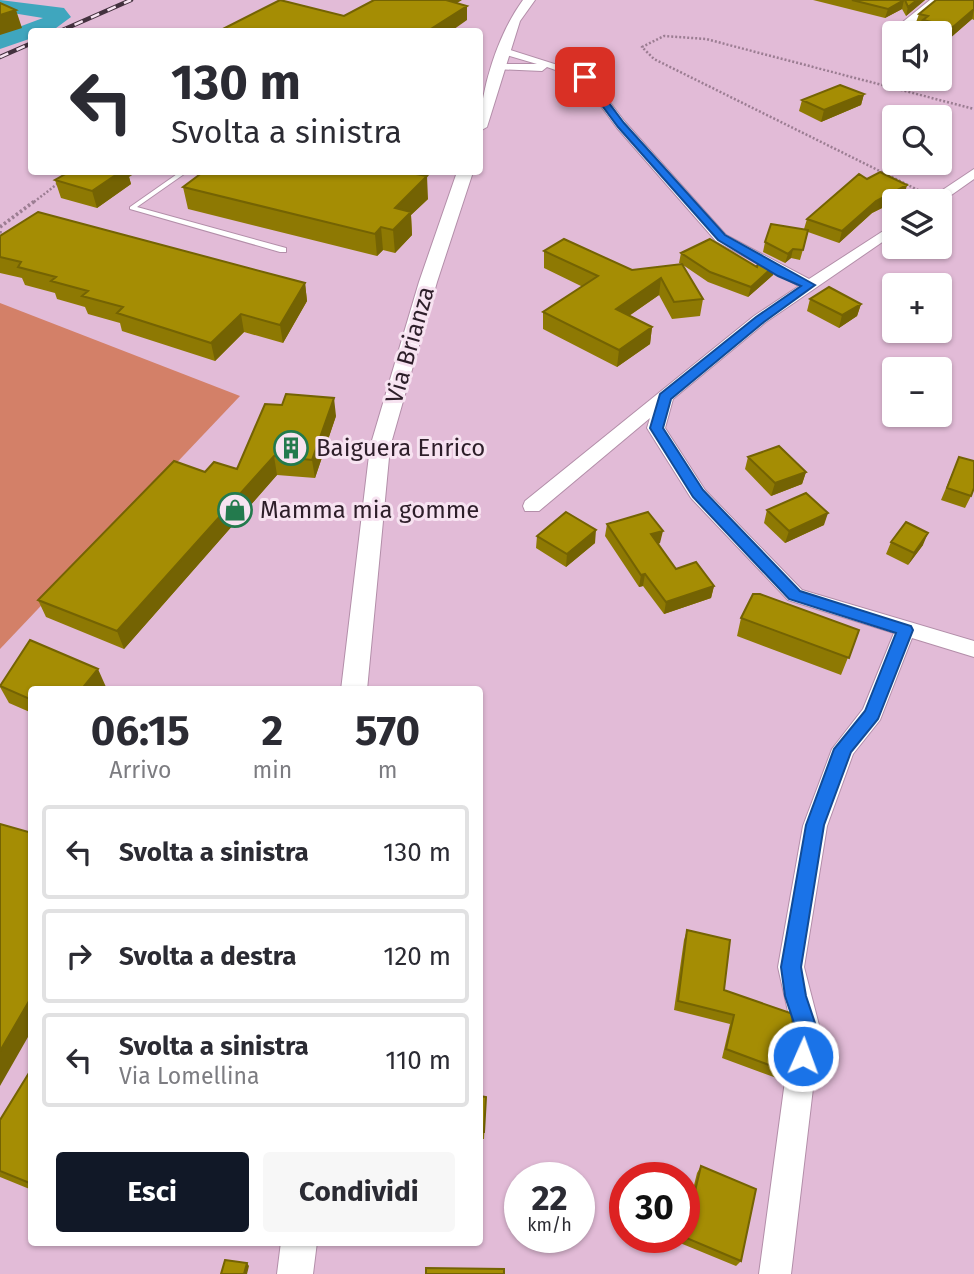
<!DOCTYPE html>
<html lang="it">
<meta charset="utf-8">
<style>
:root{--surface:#fff;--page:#f7f7f7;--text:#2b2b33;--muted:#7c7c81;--line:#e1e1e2;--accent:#111827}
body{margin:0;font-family:"Fira Sans",sans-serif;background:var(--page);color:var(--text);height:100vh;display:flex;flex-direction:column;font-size:26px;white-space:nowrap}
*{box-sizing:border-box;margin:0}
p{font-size:23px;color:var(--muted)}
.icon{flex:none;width:38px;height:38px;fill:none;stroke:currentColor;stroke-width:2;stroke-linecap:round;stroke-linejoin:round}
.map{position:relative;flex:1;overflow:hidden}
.side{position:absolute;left:28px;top:686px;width:455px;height:560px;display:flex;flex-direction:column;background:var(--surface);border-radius:7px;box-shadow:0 2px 5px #0004}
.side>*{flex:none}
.guide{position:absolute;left:28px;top:28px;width:455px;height:147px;border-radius:7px;box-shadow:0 2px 5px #0004;background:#fff;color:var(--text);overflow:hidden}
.tools{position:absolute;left:882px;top:21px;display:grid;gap:14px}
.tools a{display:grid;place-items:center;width:70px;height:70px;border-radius:7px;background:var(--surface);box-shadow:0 2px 5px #0004;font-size:35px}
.speed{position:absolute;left:504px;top:1162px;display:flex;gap:14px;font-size:35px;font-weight:700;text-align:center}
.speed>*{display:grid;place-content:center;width:91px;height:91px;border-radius:50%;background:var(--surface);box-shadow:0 2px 5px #0004;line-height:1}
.speed small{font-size:18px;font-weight:400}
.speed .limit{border:10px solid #d22;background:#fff;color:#111}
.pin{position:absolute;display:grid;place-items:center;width:60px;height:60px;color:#fff;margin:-30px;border-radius:14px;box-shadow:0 4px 10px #0006}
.me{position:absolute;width:77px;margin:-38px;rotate:2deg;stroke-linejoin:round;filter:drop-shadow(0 0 5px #0008)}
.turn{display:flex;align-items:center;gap:24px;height:147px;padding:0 28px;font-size:32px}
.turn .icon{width:91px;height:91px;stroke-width:2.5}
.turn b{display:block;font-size:49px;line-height:60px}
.eta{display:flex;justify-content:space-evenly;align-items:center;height:119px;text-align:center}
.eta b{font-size:42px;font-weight:700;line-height:49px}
.action{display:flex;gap:14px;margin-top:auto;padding:14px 28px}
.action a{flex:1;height:80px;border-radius:7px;background:var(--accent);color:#fff;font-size:28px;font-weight:700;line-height:80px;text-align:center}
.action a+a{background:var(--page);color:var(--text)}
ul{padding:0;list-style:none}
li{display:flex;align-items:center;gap:21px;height:94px;margin:0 14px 10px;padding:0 14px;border:4px solid var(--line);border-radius:7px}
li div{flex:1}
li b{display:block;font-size:26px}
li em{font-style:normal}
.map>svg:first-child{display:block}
</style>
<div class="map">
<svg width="974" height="1274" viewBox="0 0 974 1274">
<rect width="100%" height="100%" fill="#e2bbd7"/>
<path fill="#d38068" d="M 0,303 L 240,396 L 0,649 Z"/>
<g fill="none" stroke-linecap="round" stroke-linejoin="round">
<path fill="#3fa6be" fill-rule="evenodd" d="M 0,0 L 64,8 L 71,17 L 52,31 L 32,32 L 32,38 L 0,49 L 0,34 L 43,18 L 0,11 Z"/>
<g stroke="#b38ea9" stroke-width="2">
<path id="service" d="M 180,172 L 187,172 L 137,207 L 286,248 L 286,252 L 280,252 L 130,209 L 130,207 Z"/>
</g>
<g stroke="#b38ea9" stroke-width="2">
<path id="minor" d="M 930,0 L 942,0 L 907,29 L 899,29 L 899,25 Z
M 504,48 L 589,75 L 625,122 L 726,235 L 809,279 L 894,224 L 894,234 L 766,322 L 673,399 L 665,428 L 705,490 L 802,590 L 974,641 L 974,657 L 912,638 L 880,720 L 853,754 L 827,826 L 804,967 L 820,1029 L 791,1274 L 759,1274 L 792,1029 L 778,967 L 803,826 L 832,749 L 863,709 L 894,633 L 788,600 L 691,498 L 647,428 L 650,418 L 539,511 L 525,511 L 523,506 L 525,501 L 754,316 L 799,286 L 716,241 L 617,128 L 581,79 L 547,67 L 542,71 L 494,69 L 492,67 L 498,64 L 537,64 L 500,53 L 500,49 Z
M 974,169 L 974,179 L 940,203 L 926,201 Z"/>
</g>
<g stroke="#b38ea9" stroke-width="2">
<path id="tertiary" d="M 523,0 L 535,0 L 520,21 L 487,127 L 480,131 C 480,90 498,34 523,0 Z
M 457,172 L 473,172 L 437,282 L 390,447 L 367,690 L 341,690 L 370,447 L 419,282 Z
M 281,1242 L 317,1242 L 313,1274 L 277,1274 Z"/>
</g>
<path stroke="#9b7d92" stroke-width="2.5" stroke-dasharray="2 2" stroke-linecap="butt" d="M 922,192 L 654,59 L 642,47 L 664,36 L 706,39 L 974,109
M 34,202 L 61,181"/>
<path stroke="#9b7d92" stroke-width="3.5" stroke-dasharray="2.5 2.5" stroke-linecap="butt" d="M 0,227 L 36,200
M 0,231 L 0,238"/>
<use href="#service" fill="#fff" fill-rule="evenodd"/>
<use href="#minor" fill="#fff" fill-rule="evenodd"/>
<use href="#tertiary" fill="#fff" fill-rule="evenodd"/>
<g stroke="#43313e" stroke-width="4.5">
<path id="rail" d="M 58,32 L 131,0
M 0,57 L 32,43"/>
</g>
<use href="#rail" stroke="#f7e3f1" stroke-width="2.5" stroke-dasharray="9" stroke-linecap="butt"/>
</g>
<path fill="#8e7903" d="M 813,0 L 925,0 L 906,16 L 902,9 L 885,18 Z
M 974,0 L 974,20 L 972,19 L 949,39 L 940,36 L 940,33 L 928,33 L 920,31 L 921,27 L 915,25 L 919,14 Z
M 864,94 L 861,105 L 821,122 L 799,111 L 802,100 Z
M 129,177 L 131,184 L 97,208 L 61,198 L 55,180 Z
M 867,179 L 904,197 L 872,213 L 839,243 L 808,232 L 800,260 L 791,258 L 785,263 L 763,252 L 765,242 L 804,229 L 807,219 Z
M 183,187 L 428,199 L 411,215 L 412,235 L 395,253 L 383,250 L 377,256 L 188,209 Z
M 0,236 L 305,283 L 307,301 L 283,343 L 244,332 L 215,361 L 122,331 L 120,323 L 88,314 L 85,307 L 57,299 L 55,293 L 25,285 L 22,278 L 0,273 Z
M 544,251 L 632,270 L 682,264 L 679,263 L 681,253 L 757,267 L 775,265 L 773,275 L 748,297 L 708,282 L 683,265 L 703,299 L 700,316 L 672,319 L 659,295 L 629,316 L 652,327 L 650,344 L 617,367 L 543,329 L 543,312 L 583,287 L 544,268 Z
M 810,299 L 861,304 L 857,316 L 839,328 L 807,311 Z
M 336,416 L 315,478 L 277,475 L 124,649 L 46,617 L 38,600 L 205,472 L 237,469 Z
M 748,457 L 806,472 L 802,484 L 771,496 L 745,469 Z
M 954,469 L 971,496 L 965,508 L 941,500 Z
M 767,510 L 824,525 L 785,543 L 764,523 Z
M 607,524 L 660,543 L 658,544 L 676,569 L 714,586 L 711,598 L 664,614 L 643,586 L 639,587 L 605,536 Z
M 537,536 L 595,543 L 566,567 L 536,548 Z
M 891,542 L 923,545 L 908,565 L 886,554 Z
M 741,618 L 859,630 L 841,675 L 737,636 Z
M 0,684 L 106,687 L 103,690 L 32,690 L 32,713 L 9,703 L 0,687 Z
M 687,930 L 724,990 L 788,1072 L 782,1080 L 722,1058 L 730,1024 L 674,1010 L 684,940 Z
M 32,1068 L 32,1190 L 0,1177 L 0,1120 Z
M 480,1096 L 486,1097 L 484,1139 L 480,1139 Z
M 701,1166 L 741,1261 L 736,1266 L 680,1243 L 682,1237 L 684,1237 L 684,1226 L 697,1173 Z"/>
<path fill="#746303" d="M 441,0 L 462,0 L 441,13 Z
M 904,0 L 902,9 L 885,18 L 888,9 Z
M 917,0 L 925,0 L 906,16 L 908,7 Z
M 467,6 L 467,20 L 450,32 L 426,32 Z
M 974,9 L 972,19 L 949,39 L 953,27 Z
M 16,10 L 22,28 L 0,35 L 0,15 Z
M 864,94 L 861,105 L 821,122 L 824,110 Z
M 120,172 L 137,172 L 129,177 L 131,184 L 97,208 L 92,191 Z
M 427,176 L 428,199 L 411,215 L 412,235 L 395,253 L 393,230 L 395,208 Z
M 907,185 L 904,197 L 872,213 L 839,243 L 842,231 L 876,201 Z
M 381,227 L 383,250 L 377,256 L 375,234 Z
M 793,249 L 791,258 L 785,263 L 788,254 Z
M 775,265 L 773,275 L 748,297 L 751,287 Z
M 661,278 L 659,295 L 614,326 L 616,309 Z
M 305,283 L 307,301 L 283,343 L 280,325 Z
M 861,304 L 857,316 L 839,328 L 842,315 Z
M 241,314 L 244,332 L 215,361 L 211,343 Z
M 652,327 L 650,344 L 617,367 L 619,350 Z
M 334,398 L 336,416 L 315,478 L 312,460 Z
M 274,456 L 277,475 L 124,649 L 117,631 Z
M 806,472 L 802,484 L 771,496 L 775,483 Z
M 828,513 L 824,525 L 785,543 L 789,531 Z
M 596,530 L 595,543 L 566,567 L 567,554 Z
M 663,531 L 660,543 L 649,547 L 651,534 Z
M 928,533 L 923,545 L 908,565 L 914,553 Z
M 645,574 L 643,586 L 639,587 L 641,575 Z
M 714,586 L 711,598 L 664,614 L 666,602 Z
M 98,669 L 106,687 L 103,690 L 81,690 Z
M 32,996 L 32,1030 L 0,1086 L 0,1051 Z
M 247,1263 L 249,1266 L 247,1274 L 244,1274 Z"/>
<path fill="#a58d04" stroke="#746303" stroke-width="2" d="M 280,0 L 344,16 L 374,0 L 446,0 L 467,6 L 426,32 L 217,32 Z
M 852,0 L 904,0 L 888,9 Z
M 905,0 L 917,0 L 908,7 Z
M 936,0 L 974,0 L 974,9 L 953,27 L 923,20 L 928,16 L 919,14 Z
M 0,3 L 16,10 L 0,15 Z
M 840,85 L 864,94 L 824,110 L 802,100 Z
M 69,172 L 120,172 L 92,191 L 55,180 Z
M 203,172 L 405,172 L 427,176 L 395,208 L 411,212 L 393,230 L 381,227 L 375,234 L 183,187 Z
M 880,172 L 907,185 L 876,201 L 842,231 L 807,219 L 859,174 L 867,179 Z
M 38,212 L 305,283 L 280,325 L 241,314 L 211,343 L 117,313 L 123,307 L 82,296 L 88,291 L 51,281 L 56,277 L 18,267 L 21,262 L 0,257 L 0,236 Z
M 771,224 L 808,230 L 803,250 L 793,249 L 788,254 L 765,242 Z
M 564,239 L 632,270 L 682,264 L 703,299 L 674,302 L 661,278 L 616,309 L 652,327 L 619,350 L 543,312 L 598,276 L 544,251 Z
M 710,239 L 757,267 L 760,257 L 775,265 L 751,287 L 710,272 L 681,253 Z
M 829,287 L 861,304 L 842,315 L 810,299 Z
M 286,394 L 334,398 L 312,460 L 274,456 L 117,631 L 38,600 L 174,461 L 205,472 L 214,462 L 237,469 L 265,404 L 282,405 Z
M 779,446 L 806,472 L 775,483 L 748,457 Z
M 959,457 L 974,461 L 974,488 L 971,496 L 947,488 Z
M 806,493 L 828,513 L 789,531 L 767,510 Z
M 566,512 L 596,530 L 567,554 L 537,536 Z
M 648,512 L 663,531 L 651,534 L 676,569 L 696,562 L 714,586 L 666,602 L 645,574 L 641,575 L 607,524 Z
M 906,522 L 928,533 L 914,553 L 891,542 Z
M 753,594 L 760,594 L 859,630 L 849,658 L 741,618 Z
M 30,640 L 98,669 L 81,690 L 32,690 L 32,700 L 0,686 Z
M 0,824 L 32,833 L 32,996 L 0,1051 Z
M 687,930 L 730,940 L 724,990 L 793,1014 L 788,1072 L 726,1049 L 734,1015 L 678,1001 Z
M 32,1068 L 32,1184 L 0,1171 L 0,1120 Z
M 480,1096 L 486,1097 L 484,1132 L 480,1132 Z
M 701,1166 L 756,1189 L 741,1261 L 684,1237 Z
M 225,1260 L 247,1263 L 244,1274 L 221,1274 Z
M 426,1268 L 504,1269 L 504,1274 L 426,1274 Z"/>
<path fill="#1a73e8" stroke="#114b97" stroke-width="2" d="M 582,75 L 588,75 L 624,123 L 725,235 L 815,285 L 764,322 L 671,399 L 663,428 L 703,490 L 800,591 L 911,626 L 913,630 L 878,719 L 851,752 L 824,825 L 801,967 L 806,996 L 817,1029 L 810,1063 L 803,1066 L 795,1063 L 792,1056 L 796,1029 L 785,996 L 781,967 L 806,825 L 834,749 L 865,711 L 896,633 L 789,599 L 693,497 L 650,428 L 660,394 L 756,317 L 801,286 L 778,276 L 718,240 L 618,127 L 581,77 Z"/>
<defs>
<g id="building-ring" transform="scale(1.75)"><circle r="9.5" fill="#f7e3f1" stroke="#237a4d" stroke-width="1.5"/><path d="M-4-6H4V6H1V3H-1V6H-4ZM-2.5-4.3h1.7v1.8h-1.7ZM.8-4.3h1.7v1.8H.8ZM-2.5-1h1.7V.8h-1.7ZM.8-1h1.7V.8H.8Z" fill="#237a4d"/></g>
<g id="shop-ring" transform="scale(1.75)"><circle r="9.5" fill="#f7e3f1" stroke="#237a4d" stroke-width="1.5"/><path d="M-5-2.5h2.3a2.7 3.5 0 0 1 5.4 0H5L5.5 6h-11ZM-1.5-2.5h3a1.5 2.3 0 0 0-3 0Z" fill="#237a4d"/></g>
</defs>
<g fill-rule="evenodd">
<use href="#building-ring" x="291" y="448"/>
<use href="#shop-ring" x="235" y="510"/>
</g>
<g text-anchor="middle" stroke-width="6" stroke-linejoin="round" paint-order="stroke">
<g font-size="24" fill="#2d1e29" stroke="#f7e3f1">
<text transform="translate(410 345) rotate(-74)" y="8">Via Brianza</text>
</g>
<g font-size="24" fill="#2d1e29" stroke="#f7e3f1" text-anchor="start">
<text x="316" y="456">Baiguera Enrico</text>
<text x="260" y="518">Mamma mia gomme</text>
</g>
</g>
</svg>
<div class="tools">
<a><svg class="icon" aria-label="sound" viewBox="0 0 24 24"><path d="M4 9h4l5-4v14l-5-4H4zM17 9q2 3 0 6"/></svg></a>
<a><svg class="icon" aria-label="search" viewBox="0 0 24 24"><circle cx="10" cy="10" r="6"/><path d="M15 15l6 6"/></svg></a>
<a><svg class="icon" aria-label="layers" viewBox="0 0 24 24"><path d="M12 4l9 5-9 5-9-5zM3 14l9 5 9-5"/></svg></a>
<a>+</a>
<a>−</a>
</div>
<div class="speed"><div>22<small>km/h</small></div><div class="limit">30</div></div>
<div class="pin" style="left:585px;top:77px;background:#d93025"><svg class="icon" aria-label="arrive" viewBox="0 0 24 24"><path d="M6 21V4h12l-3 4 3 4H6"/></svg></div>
<svg class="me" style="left:803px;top:1056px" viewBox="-20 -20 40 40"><circle r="17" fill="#1a73e8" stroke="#fff" stroke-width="3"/><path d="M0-11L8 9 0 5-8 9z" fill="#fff"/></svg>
<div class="guide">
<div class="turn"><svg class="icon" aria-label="left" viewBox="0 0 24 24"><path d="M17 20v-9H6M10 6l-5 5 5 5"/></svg><div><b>130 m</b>Svolta a sinistra</div></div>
</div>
<section class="side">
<div class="eta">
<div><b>06:15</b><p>Arrivo</p></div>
<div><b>2</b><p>min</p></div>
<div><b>570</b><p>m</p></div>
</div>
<ul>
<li><svg class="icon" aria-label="left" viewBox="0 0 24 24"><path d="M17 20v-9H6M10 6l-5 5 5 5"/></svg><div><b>Svolta a sinistra</b></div><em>130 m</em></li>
<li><svg class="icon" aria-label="right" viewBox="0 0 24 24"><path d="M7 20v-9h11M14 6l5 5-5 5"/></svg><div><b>Svolta a destra</b></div><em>120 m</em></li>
<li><svg class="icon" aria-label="left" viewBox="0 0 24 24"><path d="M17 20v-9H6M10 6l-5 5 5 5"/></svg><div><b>Svolta a sinistra</b><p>Via Lomellina</p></div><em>110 m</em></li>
</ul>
<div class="action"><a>Esci</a><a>Condividi</a></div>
</section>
</div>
